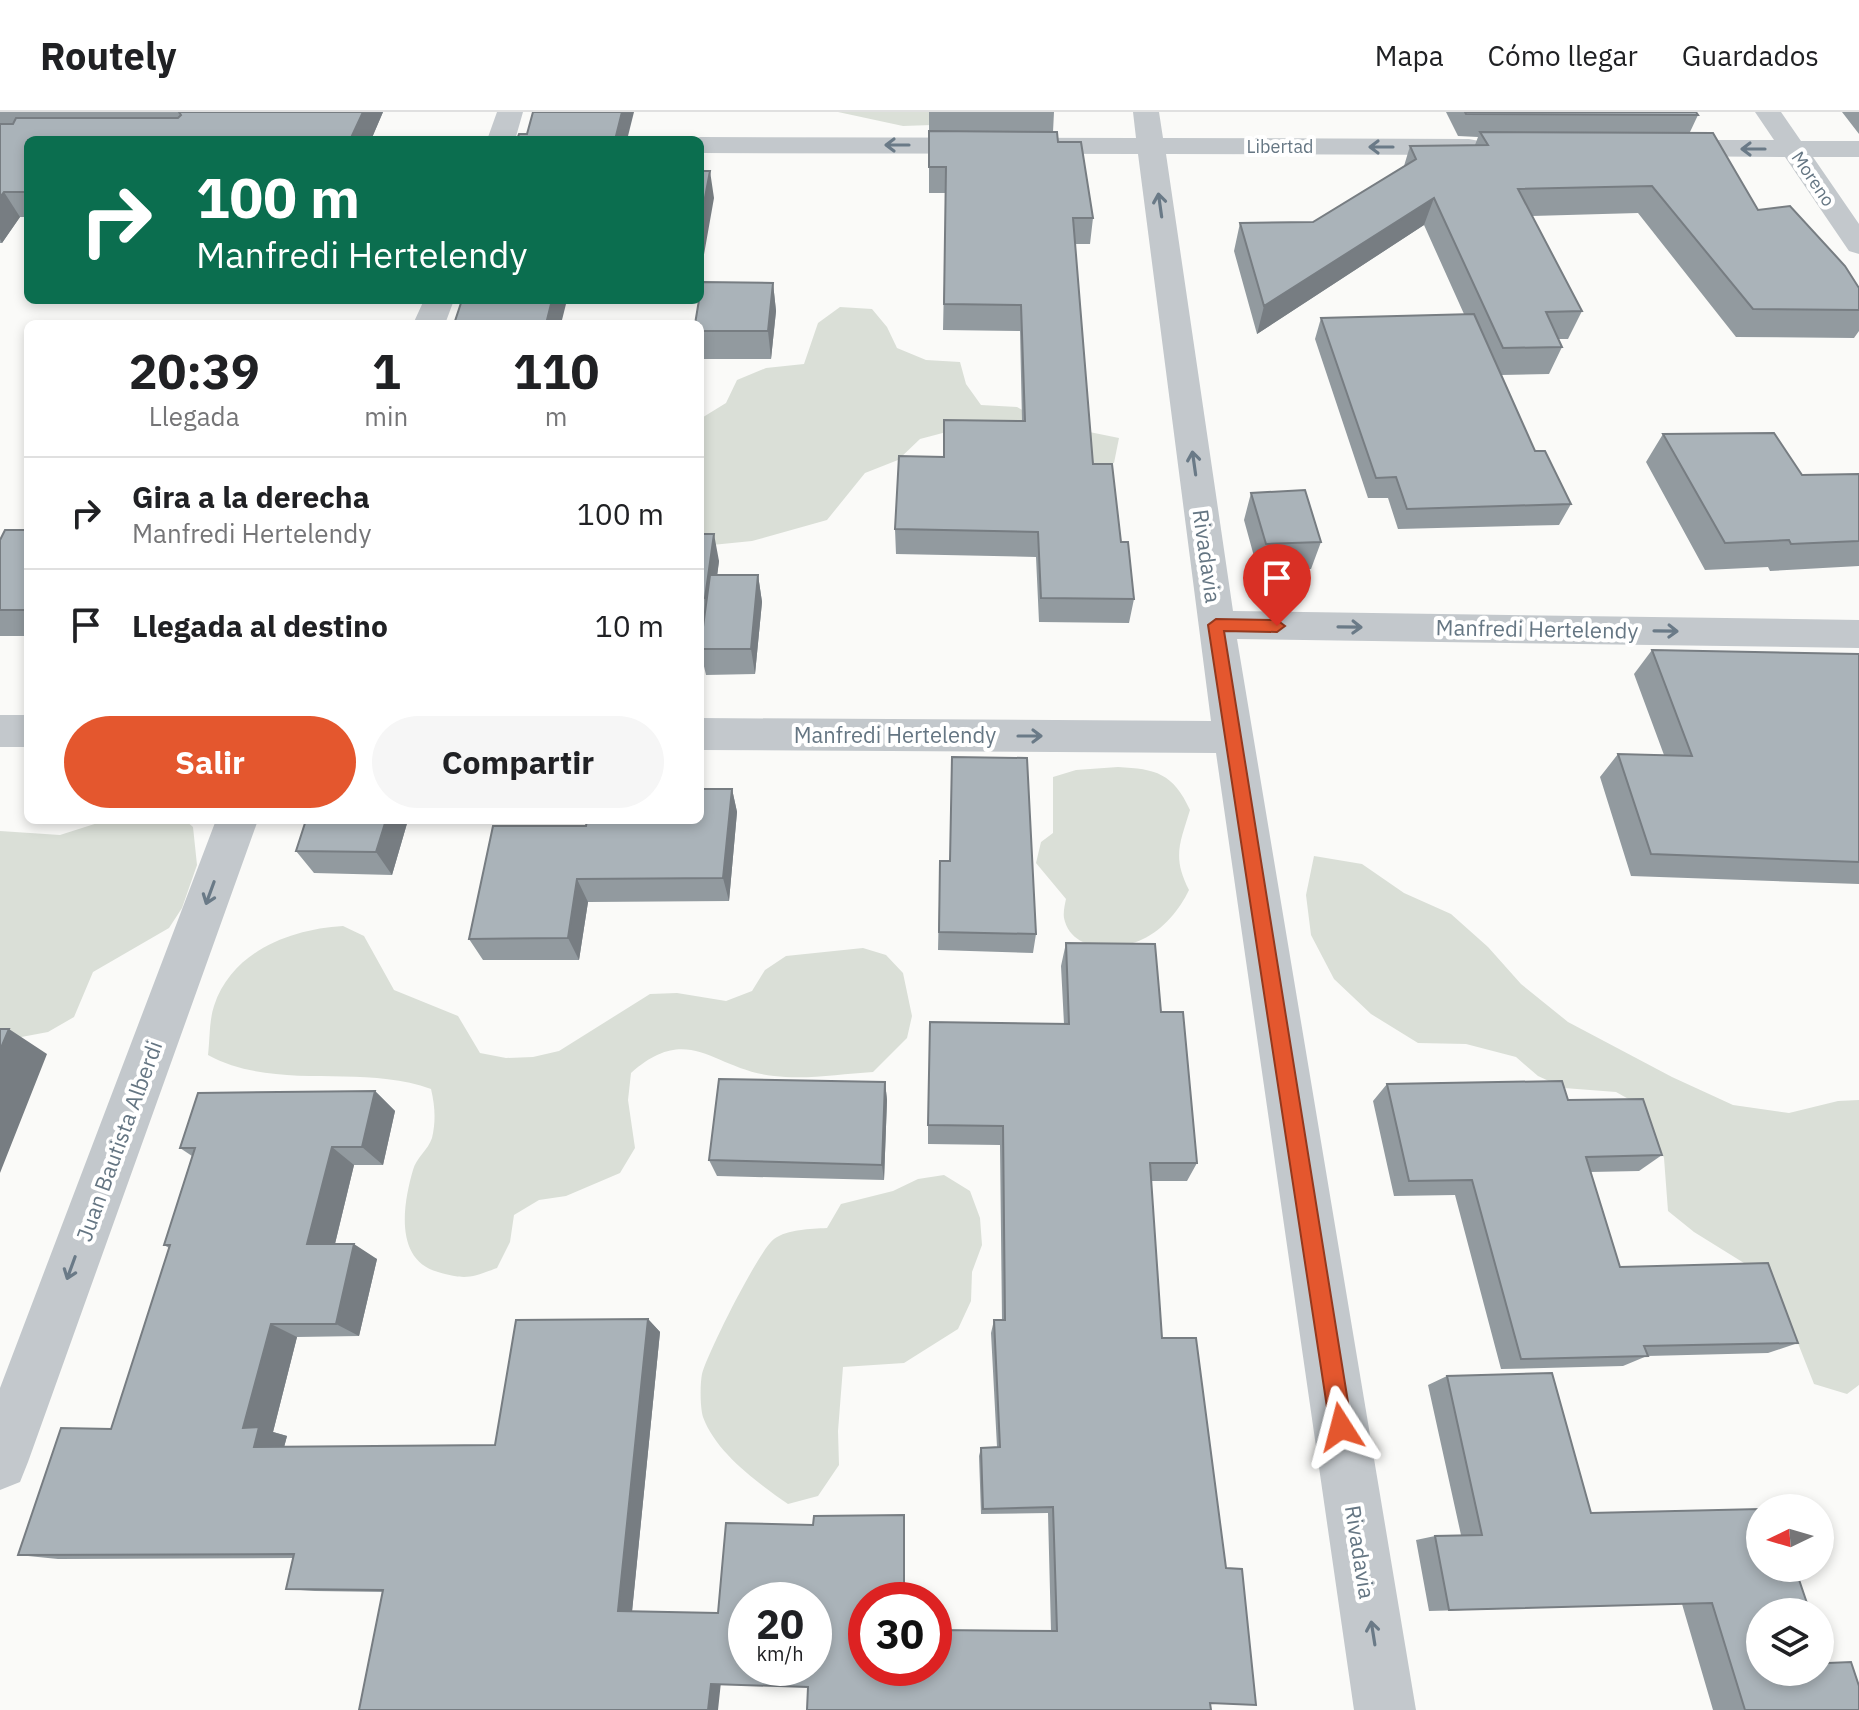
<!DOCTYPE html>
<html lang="es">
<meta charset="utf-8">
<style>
:root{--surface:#fff;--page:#f6f6f6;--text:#202124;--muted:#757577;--line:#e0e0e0;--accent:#e4572e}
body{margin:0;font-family:"IBM Plex Sans",sans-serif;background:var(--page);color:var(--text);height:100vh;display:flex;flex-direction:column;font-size:30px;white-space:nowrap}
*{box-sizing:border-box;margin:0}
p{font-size:26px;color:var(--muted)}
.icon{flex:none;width:44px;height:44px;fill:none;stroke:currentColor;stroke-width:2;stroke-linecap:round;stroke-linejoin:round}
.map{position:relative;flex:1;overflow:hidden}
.side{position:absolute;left:24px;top:208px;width:680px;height:504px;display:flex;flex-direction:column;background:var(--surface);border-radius:12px;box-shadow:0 4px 12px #0003}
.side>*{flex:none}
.top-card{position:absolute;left:24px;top:24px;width:680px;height:168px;border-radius:12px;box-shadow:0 4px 12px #0003;background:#0b6e4f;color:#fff;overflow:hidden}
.needle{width:52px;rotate:265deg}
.tools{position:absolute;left:1746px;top:1382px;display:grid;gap:16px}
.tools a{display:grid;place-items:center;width:88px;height:88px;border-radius:50%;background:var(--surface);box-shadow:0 4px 12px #0003;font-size:40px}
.speed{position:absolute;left:728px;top:1470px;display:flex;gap:16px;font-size:40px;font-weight:700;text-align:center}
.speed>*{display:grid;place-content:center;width:104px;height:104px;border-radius:50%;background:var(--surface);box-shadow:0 4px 12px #0003;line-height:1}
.speed small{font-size:20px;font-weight:400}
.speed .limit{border:12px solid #d22;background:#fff;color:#111}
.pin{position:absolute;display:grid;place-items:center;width:68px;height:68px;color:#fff;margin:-82px -34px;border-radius:50% 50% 50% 0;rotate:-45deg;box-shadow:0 0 8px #0007}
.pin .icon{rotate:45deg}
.me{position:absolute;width:88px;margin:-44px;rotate:351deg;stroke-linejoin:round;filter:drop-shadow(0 0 6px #0008)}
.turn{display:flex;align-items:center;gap:28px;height:168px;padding:0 40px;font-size:36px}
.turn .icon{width:104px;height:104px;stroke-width:2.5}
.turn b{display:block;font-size:56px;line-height:68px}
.eta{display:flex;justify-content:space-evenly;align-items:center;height:136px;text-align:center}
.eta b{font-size:48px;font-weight:700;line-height:56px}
.primary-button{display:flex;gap:16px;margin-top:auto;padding:16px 40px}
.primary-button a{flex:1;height:92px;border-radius:48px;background:var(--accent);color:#fff;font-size:32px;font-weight:700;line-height:92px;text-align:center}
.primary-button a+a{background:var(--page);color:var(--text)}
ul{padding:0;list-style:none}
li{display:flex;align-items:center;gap:24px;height:112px;padding:0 40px;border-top:2px solid var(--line)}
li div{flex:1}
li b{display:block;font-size:30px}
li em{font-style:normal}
header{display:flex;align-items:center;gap:48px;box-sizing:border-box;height:112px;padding:0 40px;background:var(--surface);border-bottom:2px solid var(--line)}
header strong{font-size:38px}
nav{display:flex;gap:44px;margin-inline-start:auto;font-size:28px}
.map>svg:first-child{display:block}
</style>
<header>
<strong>Routely</strong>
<nav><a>Mapa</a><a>Cómo llegar</a><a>Guardados</a></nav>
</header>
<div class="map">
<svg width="1859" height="1598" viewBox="0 0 1859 1598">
<rect width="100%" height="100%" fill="#fafaf8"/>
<path fill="#dadfd7" d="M 838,0 L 933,0 L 932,13 L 903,14 Z
M 840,195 L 872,197 L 887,215 L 897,236 L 926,248 L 960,250 L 966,272 L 981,293 L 1017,295 L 1045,311 L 1119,326 L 1114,351 L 1077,357 L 954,318 L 920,327 L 898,348 L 865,361 L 827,408 L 752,429 L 712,433 L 700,428 L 700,307 L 726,291 L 737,268 L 766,256 L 804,252 L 818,211 Z
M 1118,655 C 1156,657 1173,661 1190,698 C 1180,731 1172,745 1189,778 C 1180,797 1163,818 1143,827 C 1119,839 1071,841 1064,806 C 1063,800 1065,792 1066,787 L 1036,751 L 1041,730 L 1053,721 L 1053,665 L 1076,658 Z
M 107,708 L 185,708 L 193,715 L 197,753 L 182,796 L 169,816 L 93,860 L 74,905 L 48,920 L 0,929 L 0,719 L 60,723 Z
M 1314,744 L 1362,752 L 1404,781 L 1451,802 L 1488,835 L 1521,872 L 1568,910 L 1672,965 L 1733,993 L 1789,1001 L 1838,989 L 1859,988 L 1859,1273 L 1847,1282 L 1814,1272 L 1777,1178 L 1752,1156 L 1694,1120 L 1668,1099 L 1664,1046 L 1643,995 L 1616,980 L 1564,976 L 1538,964 L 1516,945 L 1466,932 L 1418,931 L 1371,902 L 1334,867 L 1311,823 L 1306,783 Z
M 343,814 L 364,824 L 394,878 L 458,904 L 480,941 L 506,946 L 533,945 L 559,939 L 650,882 L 677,881 L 726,889 L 752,879 L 765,858 L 786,844 L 863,836 L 886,843 L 903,861 L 912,904 L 907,926 L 873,960 C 840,962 806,968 774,964 C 713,958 690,909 631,961 L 628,988 L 635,1036 L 620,1061 L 566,1084 L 539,1088 L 514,1103 L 510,1130 L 497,1156 C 470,1166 466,1168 438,1160 C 394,1148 403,1092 413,1058 C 416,1046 428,1038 432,1026 C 436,1009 435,994 431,977 C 360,951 276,980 208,943 C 210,928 209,909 214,894 C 232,839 291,817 343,814 Z
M 944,1063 L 970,1079 L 980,1106 L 982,1133 L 972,1160 L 971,1189 L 958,1217 L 904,1251 L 843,1255 L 838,1319 L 839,1353 L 818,1384 L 788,1392 C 758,1371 716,1341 703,1305 C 700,1295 700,1272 702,1262 C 707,1242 759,1138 774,1127 C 788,1117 810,1117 827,1116 L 841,1092 L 893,1079 L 918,1067 Z"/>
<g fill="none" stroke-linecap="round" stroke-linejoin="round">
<path fill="#c3c8cc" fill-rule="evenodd" d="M 497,0 L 523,0 L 515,28 L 487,28 Z
M 1133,0 L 1159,0 L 1163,26 L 1469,27 L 1479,29 L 1483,35 L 1479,41 L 1469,43 L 1166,42 L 1233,499 L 1859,508 L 1859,536 L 1237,527 L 1416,1598 L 1354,1598 L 1216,641 L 700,638 L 700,606 L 1211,609 L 1138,42 L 700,41 L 700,28 L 690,28 L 700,25 L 1136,26 Z
M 1755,0 L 1781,0 L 1801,29 L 1859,29 L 1859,45 L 1813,45 L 1859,112 L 1859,142 L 1849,139 L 1785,45 L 1661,44 L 1651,42 L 1647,36 L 1651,30 L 1661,28 L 1774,28 Z
M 424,188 L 454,188 L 445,212 L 413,212 Z
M 0,603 L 28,603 L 28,635 L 0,635 Z
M 216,708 L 258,708 L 28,1350 L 20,1370 L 0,1378 L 0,1276 Z"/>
</g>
<path fill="#929a9f" d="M 0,0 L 383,0 L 371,28 L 28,28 L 28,105 L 20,105 L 2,131 L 0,131 Z
M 929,0 L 1054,0 L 1053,20 L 1093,106 L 1090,132 L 1075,132 L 1093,352 L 1121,430 L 1134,487 L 1129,511 L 1039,510 L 1036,445 L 896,442 L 895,417 L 944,345 L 1022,309 L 1020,219 L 943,218 L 946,81 L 929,81 Z
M 1446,0 L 1696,0 L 1698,3 L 1690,20 L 1758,98 L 1859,176 L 1859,219 L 1854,226 L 1736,225 L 1638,101 L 1532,104 L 1582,199 L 1568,227 L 1558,227 L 1562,235 L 1549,262 L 1501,263 L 1535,339 L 1571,392 L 1559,413 L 1398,417 L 1388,386 L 1368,386 L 1315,227 L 1321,206 L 1464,202 L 1424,113 L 1257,222 L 1234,139 L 1240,111 L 1313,110 L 1404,54 L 1410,34 L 1475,33 L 1478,25 L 1458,24 Z
M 1842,0 L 1859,0 L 1859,22 Z
M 773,171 L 776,199 L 771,247 L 700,247 L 700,212 Z
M 1663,322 L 1802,363 L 1859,362 L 1859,454 L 1770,459 L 1768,455 L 1705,458 L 1646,350 Z
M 1251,381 L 1321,430 L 1311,457 L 1258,459 L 1244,408 Z
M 28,418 L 28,524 L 0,524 L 0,428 Z
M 700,422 L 719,449 L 717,463 L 758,463 L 762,490 L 755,562 L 706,563 L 700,537 L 704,513 L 700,513 Z
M 1652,538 L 1859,750 L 1859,772 L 1631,764 L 1600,665 L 1618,642 L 1664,643 L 1634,562 Z
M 732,677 L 737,700 L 729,789 L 588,790 L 579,848 L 483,848 L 469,827 L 586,714 Z
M 408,708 L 392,763 L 314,761 L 296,739 Z
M 940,749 L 1036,822 L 1033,841 L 938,838 Z
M 1066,831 L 1161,900 L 1197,1051 L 1187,1069 L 1151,1069 L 1162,1226 L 1226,1456 L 1256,1593 L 808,1575 L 383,1480 L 315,1479 L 286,1477 L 294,1446 L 58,1447 L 18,1443 L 111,1317 L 169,1136 L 164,1133 L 192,1044 L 180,1036 L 375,979 L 395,999 L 383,1053 L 354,1053 L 335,1132 L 377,1147 L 359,1224 L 297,1225 L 273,1320 L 287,1324 L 284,1335 L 495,1333 L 648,1207 L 660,1220 L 632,1499 L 718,1501 L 813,1413 L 904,1403 L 905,1409 L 905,1488 L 866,1488 L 866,1556 L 1051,1519 L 1048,1401 L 981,1402 L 979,1344 L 981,1336 L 997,1335 L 991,1221 L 994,1208 L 1002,1208 L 1000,1033 L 928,1032 L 928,1013 L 1064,912 L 1061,854 Z
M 885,970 L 887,988 L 884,1068 L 717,1064 L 709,1048 Z
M 1387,972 L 1568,988 L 1662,1043 L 1639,1059 L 1590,1060 L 1620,1155 L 1798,1231 L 1768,1241 L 1647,1244 L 1623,1254 L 1501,1257 L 1455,1083 L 1394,1084 L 1373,989 Z
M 1447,1264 L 1591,1401 L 1827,1550 L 1851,1550 L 1859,1598 L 1713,1598 L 1682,1492 L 1429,1499 L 1416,1428 L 1435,1424 L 1461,1423 L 1428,1273 Z"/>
<path fill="#777d82" d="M 363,0 L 383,0 L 371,28 L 350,28 Z
M 622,0 L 634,0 L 627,28 L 615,28 Z
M 710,59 L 714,86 L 700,165 L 700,112 Z
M 4,80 L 20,105 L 2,131 L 0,127 L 0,85 Z
M 1434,86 L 1424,113 L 1257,222 L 1264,194 Z
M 773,171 L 776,199 L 771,247 L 768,219 Z
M 552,188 L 567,188 L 561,212 L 546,212 Z
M 714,422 L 719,449 L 711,513 L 705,486 Z
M 758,463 L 762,490 L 755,562 L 751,537 Z
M 732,677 L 737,700 L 729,789 L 723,766 Z
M 386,708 L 408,708 L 392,763 L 376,740 Z
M 577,767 L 588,790 L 579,848 L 568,826 Z
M 9,917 L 47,942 L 0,1061 L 0,938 Z
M 885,970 L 887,988 L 884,1068 L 882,1053 Z
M 375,979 L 395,999 L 383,1053 L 362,1035 Z
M 332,1035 L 354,1053 L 331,1148 L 307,1132 Z
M 354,1132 L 377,1147 L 359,1224 L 336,1212 Z
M 648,1207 L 660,1220 L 632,1500 L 618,1499 Z
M 271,1212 L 297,1225 L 273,1320 L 287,1324 L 282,1343 L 254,1335 L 243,1316 Z
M 904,1403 L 905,1409 L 905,1488 L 904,1488 Z
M 721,1570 L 718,1598 L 708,1598 L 711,1572 Z"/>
<path fill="#aab3b9" stroke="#777d82" stroke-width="2" fill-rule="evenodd" d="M 179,0 L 363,0 L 350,28 L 28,28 L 28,80 L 4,80 L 0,85 L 0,12 L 13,12 L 16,6 L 178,6 L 181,3 Z
M 533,0 L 622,0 L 615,28 L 517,28 L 519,22 L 527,22 Z
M 1465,0 L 1696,0 L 1698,3 L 1466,2 Z
M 929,19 L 1057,20 L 1058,30 L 1081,30 L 1093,106 L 1073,106 L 1093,352 L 1112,352 L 1121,430 L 1128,430 L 1134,487 L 1041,486 L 1038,420 L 895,417 L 899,344 L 944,345 L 944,308 L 1025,309 L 1021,193 L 944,192 L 946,55 L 929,55 Z
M 1480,20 L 1713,21 L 1758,98 L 1790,94 L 1845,154 L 1859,176 L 1859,198 L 1753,197 L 1652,74 L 1518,77 L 1582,199 L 1546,200 L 1562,235 L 1503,236 L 1434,86 L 1264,194 L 1240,111 L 1313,110 L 1416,47 L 1410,34 L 1488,33 Z
M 700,59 L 710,59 L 700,112 Z
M 702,170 L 773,171 L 768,219 L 700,219 L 700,212 L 695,212 Z
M 462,188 L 552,188 L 546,212 L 454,212 Z
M 1474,202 L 1535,339 L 1545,339 L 1571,392 L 1407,397 L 1396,365 L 1376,366 L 1321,206 Z
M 1774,321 L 1802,363 L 1859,362 L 1859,429 L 1791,432 L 1789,428 L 1725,431 L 1663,322 Z
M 1305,378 L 1321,430 L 1266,432 L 1251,381 Z
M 5,418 L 28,418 L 28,498 L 0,498 L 0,428 Z
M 700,422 L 714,422 L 705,486 L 700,486 Z
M 710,463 L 758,463 L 751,537 L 700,537 Z
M 1652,538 L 1859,542 L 1859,750 L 1651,742 L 1618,642 L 1692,644 Z
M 952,645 L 1027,646 L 1036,822 L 939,820 L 940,749 L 950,749 Z
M 700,677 L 732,677 L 723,766 L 577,767 L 568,826 L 469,827 L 493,714 L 586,714 L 587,708 L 700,708 Z
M 306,708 L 386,708 L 376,740 L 296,739 Z
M 1066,831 L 1155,832 L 1161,900 L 1183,900 L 1197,1051 L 1150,1051 L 1162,1226 L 1196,1226 L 1226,1456 L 1242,1457 L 1256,1593 L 1210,1591 L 1211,1598 L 807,1598 L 808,1575 L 711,1572 L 708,1598 L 359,1598 L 383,1478 L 286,1477 L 294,1442 L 18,1443 L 61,1316 L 111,1317 L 170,1133 L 164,1133 L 195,1036 L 180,1036 L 198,981 L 375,979 L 362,1035 L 332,1035 L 307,1132 L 354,1132 L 336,1212 L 271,1212 L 243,1316 L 259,1315 L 254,1335 L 495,1333 L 516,1208 L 648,1207 L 618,1499 L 718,1501 L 726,1411 L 813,1413 L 814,1404 L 904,1403 L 904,1488 L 866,1488 L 866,1556 L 934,1556 L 934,1518 L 1057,1519 L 1053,1395 L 983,1397 L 981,1336 L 1000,1335 L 994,1208 L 1005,1208 L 1003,1014 L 928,1013 L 930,910 L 1069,912 ZM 746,1488 L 814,1488 L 814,1556 L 746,1556 Z
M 0,917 L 9,917 L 0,938 Z
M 719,967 L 885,970 L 882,1053 L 709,1048 Z
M 1562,969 L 1568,988 L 1643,987 L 1662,1043 L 1586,1045 L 1620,1155 L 1768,1151 L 1798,1231 L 1644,1234 L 1648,1244 L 1521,1247 L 1472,1068 L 1409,1069 L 1387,972 Z
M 1552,1261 L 1591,1401 L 1760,1397 L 1760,1456 L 1795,1456 L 1810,1500 L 1760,1500 L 1760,1560 L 1820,1560 L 1820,1528 L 1828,1551 L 1851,1550 L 1859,1574 L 1859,1598 L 1745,1598 L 1712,1491 L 1449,1498 L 1435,1424 L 1482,1423 L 1447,1264 Z"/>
<defs><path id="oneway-shaft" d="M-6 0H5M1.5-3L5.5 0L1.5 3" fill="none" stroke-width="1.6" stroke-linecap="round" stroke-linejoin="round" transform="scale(2)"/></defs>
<g stroke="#6a7a87">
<use href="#oneway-shaft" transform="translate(897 33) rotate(-180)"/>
<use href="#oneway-shaft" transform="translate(1381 35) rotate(-180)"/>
<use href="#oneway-shaft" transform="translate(1753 37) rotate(-180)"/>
<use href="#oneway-shaft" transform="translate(1160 93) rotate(-98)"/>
<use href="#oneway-shaft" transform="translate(1194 351) rotate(-98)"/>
<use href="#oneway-shaft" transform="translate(1350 515) rotate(1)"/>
<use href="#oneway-shaft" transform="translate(1666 519) rotate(1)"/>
<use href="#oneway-shaft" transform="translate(1030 624)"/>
<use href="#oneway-shaft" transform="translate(210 781) rotate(110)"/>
<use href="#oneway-shaft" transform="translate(71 1156) rotate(110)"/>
<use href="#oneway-shaft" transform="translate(1373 1521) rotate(-99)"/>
</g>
<path fill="#e4572e" stroke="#94391e" stroke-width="2" d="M 1216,507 L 1277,508 L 1285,514 L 1277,520 L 1224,519 L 1352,1315 L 1349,1323 L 1341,1327 L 1333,1323 L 1330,1315 L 1208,513 Z"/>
<g text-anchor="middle" stroke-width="8" stroke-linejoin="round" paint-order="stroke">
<g font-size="18" fill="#657683" stroke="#fff">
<text x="1280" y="41">Libertad</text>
<text transform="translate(1813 67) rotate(56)" y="6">Moreno</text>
</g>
<g font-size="22" fill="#657683" stroke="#fff">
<text transform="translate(1207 444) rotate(82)" y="8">Rivadavia</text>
<text transform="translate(1537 517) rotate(1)" y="8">Manfredi Hertelendy</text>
<text x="895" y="631">Manfredi Hertelendy</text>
<text transform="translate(119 1029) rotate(-70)" y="8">Juan Bautista Alberdi</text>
<text transform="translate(1360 1440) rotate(81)" y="8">Rivadavia</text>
</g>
</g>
</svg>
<div class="tools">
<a><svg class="needle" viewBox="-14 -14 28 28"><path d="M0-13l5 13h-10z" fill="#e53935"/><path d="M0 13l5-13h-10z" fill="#757577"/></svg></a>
<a><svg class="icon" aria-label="layers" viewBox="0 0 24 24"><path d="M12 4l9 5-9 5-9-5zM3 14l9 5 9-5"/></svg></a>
</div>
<div class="speed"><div>20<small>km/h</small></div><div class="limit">30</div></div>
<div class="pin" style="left:1277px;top:514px;background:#d93025"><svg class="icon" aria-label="arrive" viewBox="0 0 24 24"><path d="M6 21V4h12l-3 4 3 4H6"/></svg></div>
<svg class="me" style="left:1341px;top:1315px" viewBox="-20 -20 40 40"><path d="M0-17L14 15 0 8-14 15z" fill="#e4572e" stroke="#fff" stroke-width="4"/></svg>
<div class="top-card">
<div class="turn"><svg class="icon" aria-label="right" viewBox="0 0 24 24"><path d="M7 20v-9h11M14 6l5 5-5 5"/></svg><div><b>100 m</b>Manfredi Hertelendy</div></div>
</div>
<section class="side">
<div class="eta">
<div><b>20:39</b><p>Llegada</p></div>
<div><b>1</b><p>min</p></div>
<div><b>110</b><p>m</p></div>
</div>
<ul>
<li><svg class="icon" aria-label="right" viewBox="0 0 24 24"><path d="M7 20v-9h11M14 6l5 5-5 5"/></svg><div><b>Gira a la derecha</b><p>Manfredi Hertelendy</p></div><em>100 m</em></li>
<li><svg class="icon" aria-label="arrive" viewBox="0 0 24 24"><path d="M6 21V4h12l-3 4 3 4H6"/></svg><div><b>Llegada al destino</b></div><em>10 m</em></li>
</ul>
<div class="primary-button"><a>Salir</a><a>Compartir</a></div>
</section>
</div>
